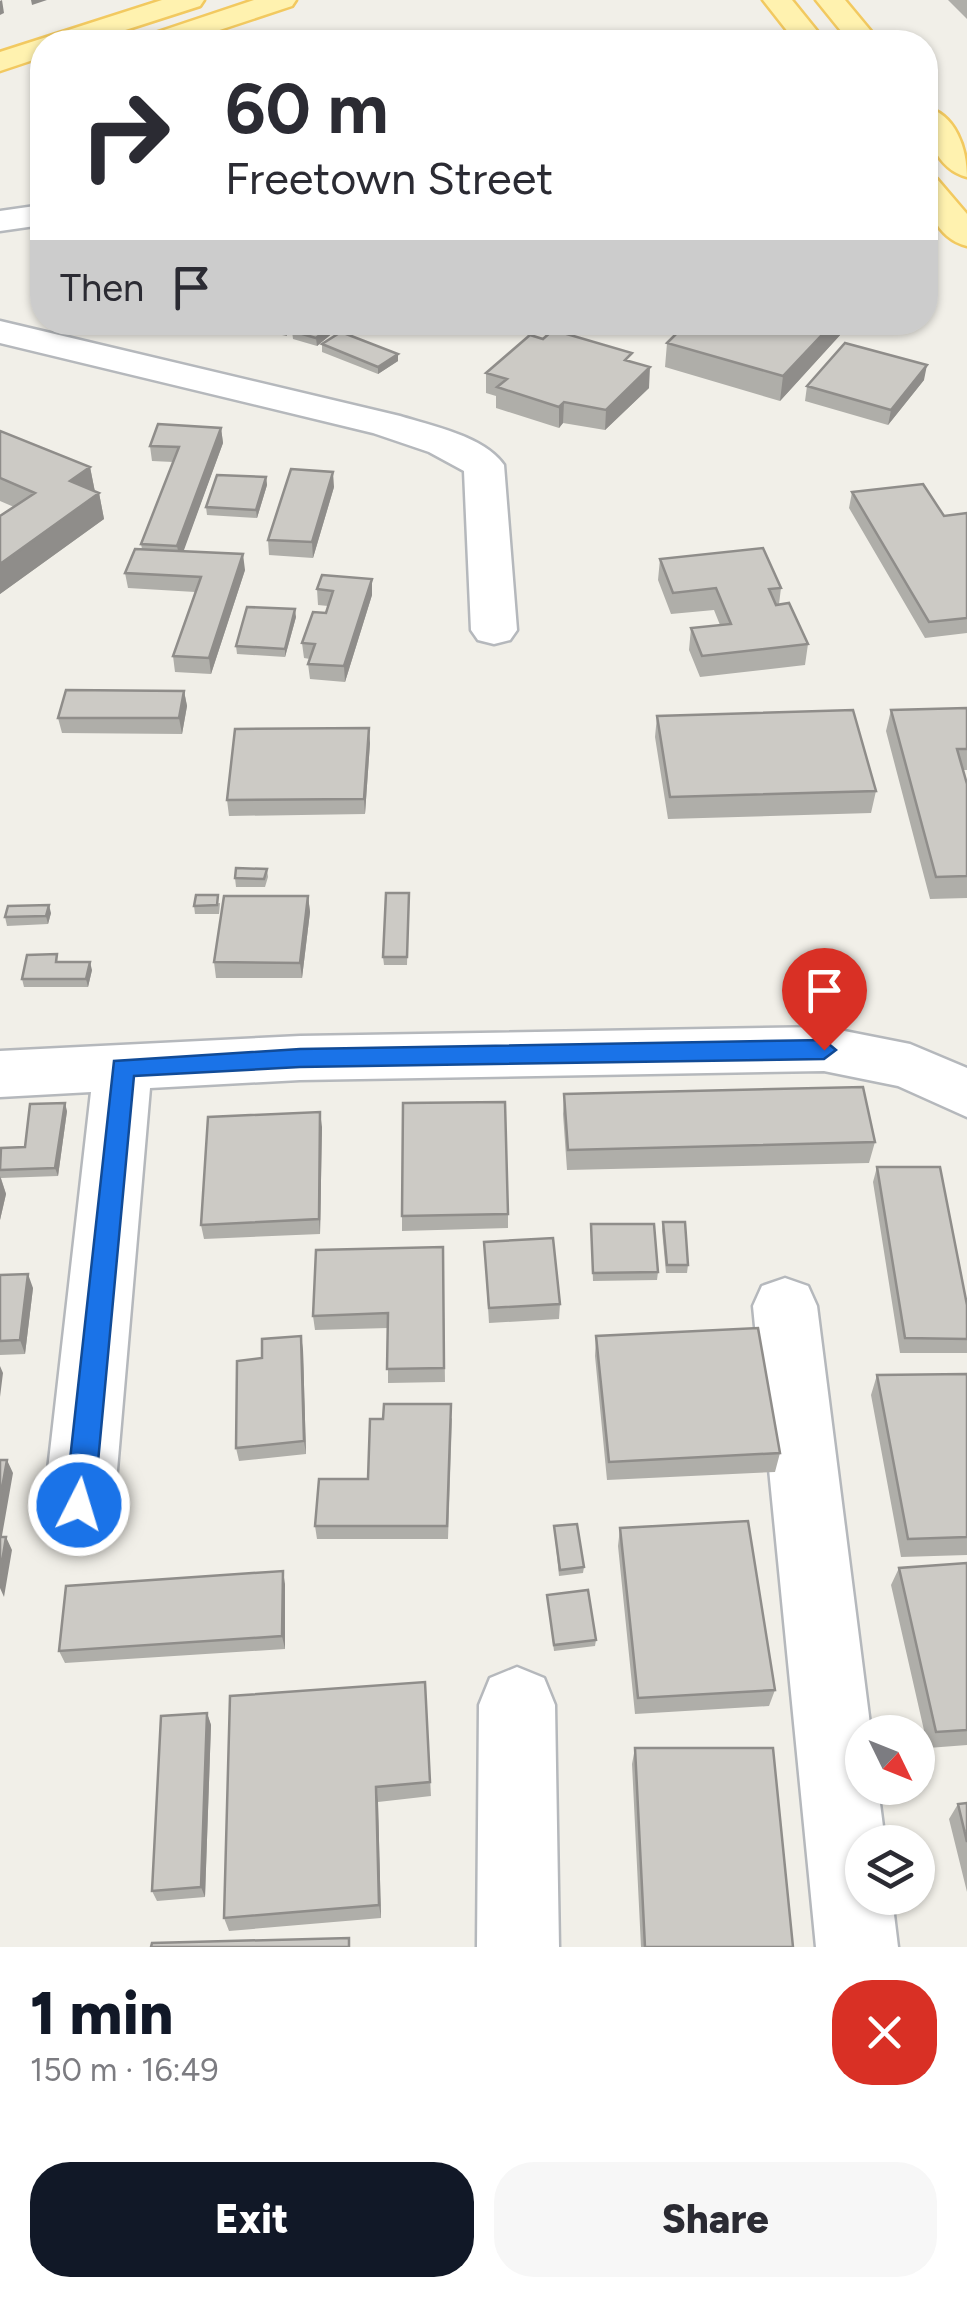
<!DOCTYPE html>
<meta charset="utf-8">
<style>
:root{--surface:#fff;--page:#f7f7f7;--text:#2b2b33;--muted:#7c7c81;--accent:#111827}
body{margin:0;font-family:Figtree,sans-serif;background:var(--page);color:var(--text);height:100vh;display:flex;flex-direction:column;font-size:38px;white-space:nowrap}
*{box-sizing:border-box;margin:0}
p{font-size:32px;color:var(--muted)}
.icon{flex:none;width:55px;height:55px;fill:none;stroke:currentColor;stroke-width:2;stroke-linecap:round;stroke-linejoin:round}
.map{position:relative;height:1947px;overflow:hidden}
.sheet{display:flex;flex-direction:column;background:var(--surface);flex:1}
.sheet>*{flex:none}
.guide{position:absolute;left:30px;top:30px;width:908px;height:305px;border-radius:40px;box-shadow:0 2px 8px #0004;background:#fff;color:var(--text);overflow:hidden}
.needle{width:65px;rotate:133deg}
.buttons{position:absolute;left:845px;top:1715px;display:grid;gap:20px}
.buttons a{display:grid;place-items:center;width:90px;height:90px;border-radius:50%;background:var(--surface);box-shadow:0 2px 8px #0004;font-size:50px}
.pin{position:absolute;display:grid;place-items:center;width:85px;height:85px;color:#fff;margin:-102px -42px;border-radius:50% 50% 50% 0;rotate:-45deg;box-shadow:0 0 10px #0007}
.pin .icon{rotate:45deg}
.me{position:absolute;width:110px;margin:-55px;rotate:5deg;stroke-linejoin:round;filter:drop-shadow(0 0 8px #0008)}
.turn{display:flex;align-items:center;gap:35px;height:210px;padding:0 30px;font-size:45px}
.turn .icon{width:130px;height:130px;stroke-width:2.5}
.turn b{display:block;font-size:70px;line-height:85px}
.then{display:flex;align-items:center;height:95px;padding:0 30px;background:#0003;gap:20px;font-size:38px}
.round{display:grid;place-items:center;flex:none;width:105px;height:105px;border-radius:40px;background:var(--page)}
.overview{display:flex;align-items:center;justify-content:space-between;height:170px;padding:0 30px}
h1{font-size:60px;font-weight:800;line-height:75px;color:var(--accent)}
.cta{display:flex;gap:20px;margin-top:auto;padding:20px 30px}
.cta a{flex:1;height:115px;border-radius:40px;background:var(--accent);color:#fff;font-size:40px;font-weight:800;line-height:115px;text-align:center}
.cta a+a{background:var(--page);color:var(--text)}
.map>svg:first-child{display:block}
</style>
<div class="map">
<svg width="967" height="1947" viewBox="0 0 967 1947">
<rect width="100%" height="100%" fill="#f1efe8"/>
<g fill="none" stroke-linecap="round" stroke-linejoin="round">
<g stroke="#b5b8bc" stroke-width="5">
<path id="minor" d="M 42,205 L 42,225 L 0,231 L 0,211 Z
M 0,321 L 400,416 C 432,426 484,436 504,465 L 517,630 L 510,640 L 494,644 L 478,640 L 471,630 L 464,471 L 429,452 L 373,433 L 0,343 Z
M 824,1027 L 910,1044 L 967,1068 L 967,1117 L 898,1086 L 824,1071 L 300,1080 L 150,1088 L 114,1505 L 104,1528 L 79,1538 L 54,1528 L 44,1505 L 91,1092 L 0,1097 L 0,1051 L 300,1036 Z
M 785,1278 L 808,1286 L 817,1306 L 871,1732 L 862,1732 L 862,1788 L 878,1788 L 885,1842 L 862,1842 L 862,1898 L 892,1898 L 898,1947 L 816,1947 L 753,1306 L 762,1286 Z
M 517,1667 L 544,1678 L 555,1705 L 559,1947 L 477,1947 L 479,1705 L 490,1678 Z"/>
</g>
<g stroke="#f2c960" stroke-width="5">
<path id="major" d="M 162,0 L 204,0 L 200,6 L 88,42 L 42,42 L 42,57 L 0,71 L 0,52 Z
M 254,0 L 296,0 L 292,6 L 183,42 L 141,42 L 146,36 Z
M 763,0 L 792,0 L 826,42 L 796,42 Z
M 816,0 L 845,0 L 880,42 L 850,42 Z
M 925,107 C 956,114 967,149 967,177 C 936,169 925,134 925,107 Z
M 925,176 L 937,179 L 967,214 L 967,246 C 935,238 925,205 925,176 Z"/>
</g>
<use href="#minor" fill="#fff" fill-rule="evenodd"/>
<use href="#major" fill="#fff2af" fill-rule="evenodd"/>
</g>
<path fill="#afaea9" d="M 948,0 L 967,0 L 967,19 Z
M 298,322 L 298,325 L 286,336 L 234,323 Z
M 346,322 L 317,346 L 293,339 L 292,331 Z
M 852,322 L 780,401 L 665,367 L 667,343 Z
M 322,344 L 398,361 L 378,374 L 322,352 Z
M 486,373 L 649,388 L 605,430 L 563,423 L 559,428 L 496,408 L 496,396 L 486,393 Z
M 924,380 L 888,425 L 805,401 L 807,386 Z
M 221,428 L 223,443 L 183,551 L 245,570 L 211,674 L 175,672 L 173,656 L 195,592 L 128,588 L 125,573 L 142,549 L 141,544 L 173,462 L 152,461 L 150,446 Z
M 0,431 L 90,467 L 95,492 L 99,493 L 104,519 L 0,594 L 0,516 L 14,507 L 0,501 Z
M 266,477 L 267,485 L 257,518 L 207,515 L 206,507 Z
M 334,487 L 313,558 L 269,555 L 268,540 Z
M 852,492 L 944,516 L 967,513 L 967,633 L 925,638 L 849,508 Z
M 660,559 L 781,588 L 779,604 L 808,644 L 805,665 L 700,677 L 689,650 L 691,628 L 720,625 L 714,610 L 671,614 L 658,580 Z
M 317,589 L 372,595 L 345,682 L 310,679 L 308,664 L 310,659 L 304,658 L 302,643 L 326,613 L 328,606 L 318,605 Z
M 296,617 L 285,657 L 237,654 L 236,646 Z
M 184,691 L 187,706 L 182,734 L 62,733 L 58,718 Z
M 967,708 L 967,770 L 963,770 L 967,784 L 967,898 L 930,899 L 886,731 L 891,710 Z
M 657,716 L 876,791 L 871,813 L 668,819 L 655,737 Z
M 370,743 L 365,814 L 229,816 L 227,800 Z
M 267,869 L 268,877 L 265,887 L 236,887 L 235,878 Z
M 308,896 L 310,912 L 302,978 L 216,978 L 214,962 Z
M 409,901 L 407,965 L 384,965 L 383,957 Z
M 220,903 L 219,914 L 195,914 L 194,906 Z
M 51,913 L 48,924 L 7,926 L 5,917 Z
M 92,970 L 88,987 L 24,987 L 22,979 Z
M 564,1094 L 875,1142 L 869,1163 L 567,1170 L 563,1114 Z
M 67,1111 L 58,1176 L 1,1178 L 6,1194 L 0,1220 L 0,1153 L 25,1147 Z
M 322,1127 L 320,1234 L 204,1239 L 201,1225 Z
M 877,1167 L 967,1305 L 967,1353 L 900,1353 L 873,1182 Z
M 508,1214 L 508,1228 L 402,1231 L 402,1216 Z
M 663,1222 L 688,1265 L 687,1273 L 666,1273 L 662,1230 Z
M 591,1224 L 658,1272 L 657,1280 L 593,1281 Z
M 484,1242 L 560,1304 L 559,1319 L 489,1323 Z
M 443,1247 L 445,1382 L 388,1383 L 388,1328 L 315,1330 L 313,1316 Z
M 0,1275 L 33,1288 L 25,1354 L 0,1355 Z
M 596,1336 L 780,1453 L 775,1472 L 607,1480 L 595,1356 Z
M 303,1350 L 306,1454 L 239,1461 L 236,1448 L 262,1358 Z
M 967,1374 L 967,1555 L 901,1557 L 871,1395 L 877,1375 Z
M 452,1418 L 448,1539 L 317,1539 L 315,1526 L 368,1479 Z
M 554,1526 L 584,1567 L 583,1573 L 559,1576 Z
M 620,1528 L 775,1690 L 769,1706 L 635,1714 L 618,1546 Z
M 967,1563 L 967,1745 L 928,1748 L 891,1585 L 899,1568 Z
M 285,1584 L 285,1649 L 65,1663 L 59,1651 Z
M 547,1595 L 596,1640 L 595,1646 L 554,1651 Z
M 425,1682 L 431,1796 L 378,1802 L 381,1918 L 229,1931 L 224,1918 Z
M 207,1713 L 211,1725 L 205,1897 L 157,1901 L 152,1891 Z
M 635,1748 L 793,1947 L 641,1947 L 632,1764 Z
M 967,1803 L 967,1892 L 949,1819 L 958,1804 Z"/>
<path fill="#8f8d8a" d="M 2,0 L 4,13 L 0,15 L 0,1 Z
M 31,0 L 47,0 L 32,5 Z
M 292,322 L 298,322 L 298,325 L 286,336 L 285,328 Z
M 336,322 L 346,322 L 317,346 L 316,338 Z
M 834,322 L 852,322 L 780,401 L 783,376 Z
M 398,354 L 398,361 L 378,374 L 378,367 Z
M 927,365 L 924,380 L 888,425 L 891,410 Z
M 650,367 L 649,388 L 605,430 L 606,410 Z
M 564,402 L 563,423 L 559,428 L 559,407 Z
M 221,428 L 223,443 L 180,561 L 177,546 Z
M 90,467 L 95,492 L 70,481 Z
M 333,472 L 334,487 L 313,558 L 312,542 Z
M 266,477 L 267,485 L 257,518 L 256,510 Z
M 99,493 L 104,519 L 0,594 L 0,564 Z
M 243,554 L 245,570 L 211,674 L 209,658 Z
M 372,579 L 372,595 L 345,682 L 344,666 Z
M 295,609 L 296,617 L 285,657 L 285,649 Z
M 184,691 L 187,706 L 182,734 L 179,718 Z
M 369,728 L 370,743 L 365,814 L 364,799 Z
M 308,896 L 310,912 L 302,978 L 300,963 Z
M 49,905 L 51,913 L 48,924 L 46,916 Z
M 90,962 L 92,970 L 88,987 L 86,979 Z
M 65,1103 L 67,1111 L 58,1176 L 55,1168 Z
M 320,1112 L 322,1127 L 320,1234 L 319,1219 Z
M 0,1176 L 6,1194 L 0,1220 Z
M 28,1274 L 33,1288 L 25,1354 L 20,1340 Z
M 301,1336 L 303,1350 L 306,1454 L 304,1441 Z
M 0,1366 L 3,1373 L 0,1397 Z
M 7,1460 L 13,1473 L 0,1547 L 0,1499 Z
M 6,1537 L 12,1550 L 4,1597 L 0,1588 L 0,1574 Z
M 283,1571 L 285,1584 L 285,1649 L 282,1636 Z
M 207,1713 L 211,1725 L 205,1897 L 201,1887 Z
M 376,1787 L 378,1802 L 381,1918 L 379,1905 Z"/>
<path fill="#cccac5" stroke="#8f8d8a" stroke-width="2.5" d="M 263,322 L 292,322 L 285,328 Z
M 303,322 L 336,322 L 316,338 L 292,331 Z
M 688,322 L 834,322 L 783,376 L 667,343 Z
M 553,330 L 632,353 L 625,360 L 650,367 L 606,410 L 564,402 L 559,407 L 497,387 L 507,379 L 486,373 L 530,335 L 543,339 Z
M 341,332 L 398,354 L 378,367 L 322,344 Z
M 845,343 L 927,365 L 891,410 L 807,386 Z
M 158,424 L 221,428 L 177,546 L 141,544 L 179,447 L 150,446 Z
M 0,431 L 90,467 L 70,481 L 99,493 L 0,564 L 0,516 L 35,493 L 0,478 Z
M 291,469 L 333,472 L 312,542 L 268,540 Z
M 217,475 L 266,477 L 256,510 L 206,507 Z
M 923,484 L 944,516 L 967,513 L 967,618 L 929,622 L 852,492 Z
M 763,548 L 781,588 L 769,589 L 776,605 L 789,603 L 808,644 L 702,656 L 691,628 L 731,624 L 716,588 L 673,593 L 660,559 Z
M 135,549 L 243,554 L 209,658 L 173,656 L 201,577 L 125,573 Z
M 322,575 L 372,579 L 344,666 L 308,664 L 315,644 L 302,643 L 313,612 L 326,613 L 333,591 L 317,589 Z
M 247,607 L 295,609 L 285,649 L 236,646 Z
M 66,690 L 184,691 L 179,718 L 58,718 Z
M 967,708 L 967,749 L 957,749 L 967,784 L 967,876 L 936,877 L 891,710 Z
M 853,710 L 876,791 L 670,797 L 657,716 Z
M 369,728 L 364,799 L 227,800 L 235,729 Z
M 236,868 L 267,869 L 264,879 L 235,878 Z
M 386,893 L 409,893 L 407,957 L 383,957 Z
M 196,895 L 218,895 L 217,905 L 194,906 Z
M 224,896 L 308,896 L 300,963 L 214,962 Z
M 49,905 L 46,916 L 5,917 L 8,906 Z
M 57,954 L 56,962 L 90,962 L 86,979 L 22,979 L 27,955 Z
M 863,1087 L 875,1142 L 568,1150 L 564,1094 Z
M 505,1102 L 508,1214 L 402,1216 L 403,1103 Z
M 65,1103 L 55,1168 L 0,1170 L 1,1148 L 25,1147 L 30,1104 Z
M 320,1112 L 319,1219 L 201,1225 L 208,1117 Z
M 877,1167 L 940,1167 L 967,1305 L 967,1339 L 905,1338 Z
M 663,1222 L 685,1222 L 688,1265 L 667,1265 Z
M 591,1224 L 654,1224 L 658,1272 L 593,1273 Z
M 553,1238 L 560,1304 L 489,1308 L 484,1242 Z
M 443,1247 L 444,1368 L 387,1369 L 388,1313 L 313,1316 L 316,1250 Z
M 28,1274 L 20,1340 L 0,1341 L 0,1275 Z
M 758,1328 L 780,1453 L 609,1462 L 596,1336 Z
M 301,1336 L 304,1441 L 236,1448 L 237,1361 L 262,1358 L 262,1339 Z
M 967,1374 L 967,1537 L 908,1539 L 877,1375 Z
M 384,1404 L 451,1404 L 447,1526 L 315,1526 L 319,1479 L 368,1479 L 370,1419 L 383,1419 Z
M 0,1460 L 7,1460 L 0,1499 Z
M 748,1521 L 775,1690 L 638,1698 L 620,1528 Z
M 577,1524 L 584,1567 L 560,1570 L 554,1526 Z
M 0,1537 L 6,1537 L 0,1574 Z
M 967,1563 L 967,1730 L 936,1732 L 899,1568 Z
M 283,1571 L 282,1636 L 59,1651 L 66,1586 Z
M 588,1590 L 596,1640 L 554,1645 L 547,1595 Z
M 425,1682 L 430,1782 L 376,1787 L 379,1905 L 224,1918 L 230,1696 Z
M 207,1713 L 201,1887 L 152,1891 L 161,1716 Z
M 635,1748 L 773,1748 L 793,1947 L 645,1947 Z
M 967,1803 L 967,1842 L 958,1804 Z
M 349,1938 L 349,1947 L 151,1947 L 152,1943 Z"/>
<path fill="#1a73e8" stroke="#114b97" stroke-width="2.5" d="M 824,1040 L 836,1050 L 824,1059 L 300,1067 L 134,1076 L 94,1505 L 89,1514 L 79,1518 L 69,1514 L 65,1505 L 114,1061 L 300,1049 Z"/>
</svg>
<div class="buttons">
<a><svg class="needle" viewBox="-14 -14 28 28"><path d="M0-13l5 13h-10z" fill="#e53935"/><path d="M0 13l5-13h-10z" fill="#7c7c81"/></svg></a>
<a><svg class="icon" aria-label="layers" viewBox="0 0 24 24"><path d="M12 4l9 5-9 5-9-5zM3 14l9 5 9-5"/></svg></a>
</div>
<div class="pin" style="left:824px;top:1050px;background:#d93025"><svg class="icon" aria-label="arrive" viewBox="0 0 24 24"><path d="M6 21V4h12l-3 4 3 4H6"/></svg></div>
<svg class="me" style="left:79px;top:1505px" viewBox="-20 -20 40 40"><circle r="17" fill="#1a73e8" stroke="#fff" stroke-width="3"/><path d="M0-11L8 9 0 5-8 9z" fill="#fff"/></svg>
<div class="guide">
<div class="turn"><svg class="icon" aria-label="right" viewBox="0 0 24 24"><path d="M7 20v-9h11M14 6l5 5-5 5"/></svg><div><b>60 m</b>Freetown Street</div></div>
<div class="then">Then<svg class="icon" aria-label="arrive" viewBox="0 0 24 24"><path d="M6 21V4h12l-3 4 3 4H6"/></svg></div>
</div>
</div>
<section class="sheet">
<div class="overview"><div><h1>1 min</h1><p>150 m · 16:49</p></div><a class="round" style="background:#d93025;color:#fff"><svg class="icon" aria-label="close" viewBox="0 0 24 24"><path d="M6 6l12 12M18 6L6 18"/></svg></a></div>
<div class="cta"><a>Exit</a><a>Share</a></div>
</section>
